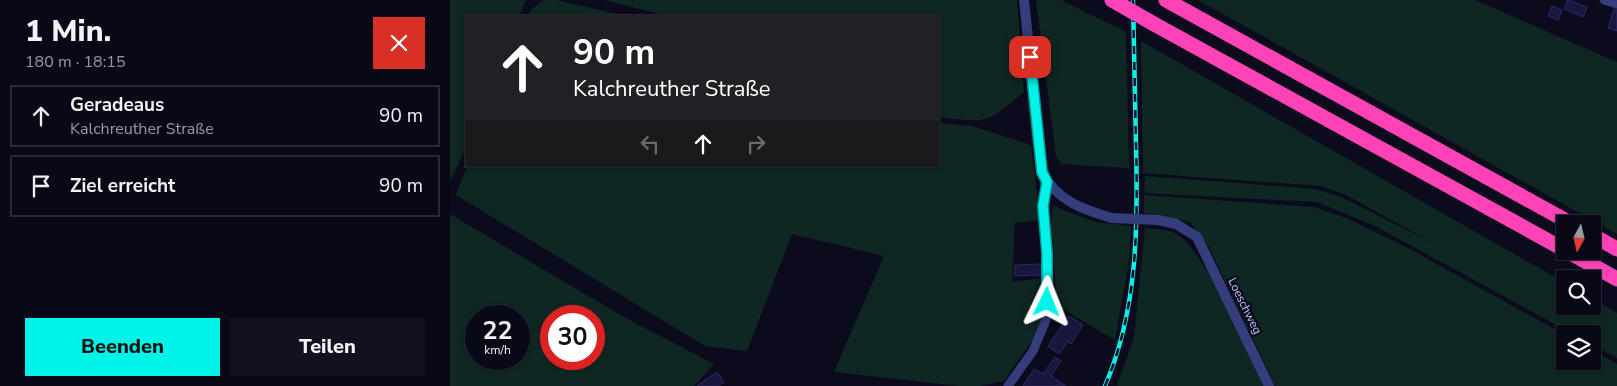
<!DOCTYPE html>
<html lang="de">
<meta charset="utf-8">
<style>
:root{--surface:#090816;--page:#12111f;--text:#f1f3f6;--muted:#999aa1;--line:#292935;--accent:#00f3e9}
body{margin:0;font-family:"Nunito Sans",sans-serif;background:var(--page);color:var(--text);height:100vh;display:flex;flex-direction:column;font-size:19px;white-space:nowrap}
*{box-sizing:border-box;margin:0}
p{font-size:16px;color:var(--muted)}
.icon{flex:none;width:28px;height:28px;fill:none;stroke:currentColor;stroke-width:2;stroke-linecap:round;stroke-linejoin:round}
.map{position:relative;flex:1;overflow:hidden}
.side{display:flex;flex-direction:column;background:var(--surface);width:450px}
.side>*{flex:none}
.top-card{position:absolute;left:15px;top:15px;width:475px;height:152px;border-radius:0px;box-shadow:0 1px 4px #0004,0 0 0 1px var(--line);background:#202124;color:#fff;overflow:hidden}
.needle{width:32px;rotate:188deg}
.fabs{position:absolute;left:1106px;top:215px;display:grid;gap:10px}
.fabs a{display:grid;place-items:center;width:45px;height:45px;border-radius:0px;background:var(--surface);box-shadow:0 1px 4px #0004,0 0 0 1px var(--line);font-size:25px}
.speed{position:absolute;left:15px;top:305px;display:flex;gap:10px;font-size:25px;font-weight:700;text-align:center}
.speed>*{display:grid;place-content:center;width:65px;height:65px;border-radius:50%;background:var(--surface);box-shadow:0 1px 4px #0004,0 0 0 1px var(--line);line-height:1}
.speed small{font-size:12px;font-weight:400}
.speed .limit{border:8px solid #d22;background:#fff;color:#111}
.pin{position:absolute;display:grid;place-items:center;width:42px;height:42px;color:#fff;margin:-21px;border-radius:10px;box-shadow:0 2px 8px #0006}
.me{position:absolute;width:55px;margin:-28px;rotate:2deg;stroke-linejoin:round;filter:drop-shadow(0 0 4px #0008)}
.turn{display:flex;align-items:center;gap:18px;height:105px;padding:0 25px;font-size:22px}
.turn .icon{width:65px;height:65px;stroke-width:2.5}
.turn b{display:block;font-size:35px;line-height:42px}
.lanes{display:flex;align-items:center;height:48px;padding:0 25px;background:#0003;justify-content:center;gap:25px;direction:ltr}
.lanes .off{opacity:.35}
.round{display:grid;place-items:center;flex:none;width:52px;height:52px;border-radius:0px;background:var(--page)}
.overview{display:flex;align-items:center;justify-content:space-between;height:85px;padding:0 25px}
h1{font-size:30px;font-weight:800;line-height:38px}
.action{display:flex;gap:10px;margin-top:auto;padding:10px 25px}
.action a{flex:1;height:58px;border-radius:0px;background:var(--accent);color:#111;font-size:20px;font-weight:800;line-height:58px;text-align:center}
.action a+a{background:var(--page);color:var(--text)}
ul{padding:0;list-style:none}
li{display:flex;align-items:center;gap:15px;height:62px;margin:0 10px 8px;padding:0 15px;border:2px solid var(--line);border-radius:0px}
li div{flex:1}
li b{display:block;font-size:19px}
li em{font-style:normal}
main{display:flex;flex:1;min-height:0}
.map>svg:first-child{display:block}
</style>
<main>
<section class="side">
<div class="overview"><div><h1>1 Min.</h1><p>180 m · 18:15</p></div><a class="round" style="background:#d93025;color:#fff"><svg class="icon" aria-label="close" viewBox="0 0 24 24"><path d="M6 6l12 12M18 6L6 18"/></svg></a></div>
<ul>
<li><svg class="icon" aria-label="ahead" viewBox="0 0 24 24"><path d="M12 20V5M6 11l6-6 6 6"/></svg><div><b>Geradeaus</b><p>Kalchreuther Straße</p></div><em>90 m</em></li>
<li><svg class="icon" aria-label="arrive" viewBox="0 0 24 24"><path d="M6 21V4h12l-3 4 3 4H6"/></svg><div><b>Ziel erreicht</b></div><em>90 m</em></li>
</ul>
<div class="action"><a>Beenden</a><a>Teilen</a></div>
</section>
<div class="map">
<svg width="1167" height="386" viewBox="0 0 1167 386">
<rect width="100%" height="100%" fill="#0c0b1d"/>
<path fill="#0e2723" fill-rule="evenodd" d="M 0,0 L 76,0 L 69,16 L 16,16 L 16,147 L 0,181 Z
M 93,0 L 107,0 L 176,16 L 78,16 L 82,9 Z
M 155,0 L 567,0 L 574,92 C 535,124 539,123 489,117 L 489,16 L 217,16 Z
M 586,0 L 611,0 L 676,32 L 679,168 L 612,164 L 606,156 Z
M 748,0 L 1025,0 L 1167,62 L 1167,234 Z
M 691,41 L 1115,283 L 1115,306 L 1142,306 L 1143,299 L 1167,313 L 1167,358 L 1143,345 L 1142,334 L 1123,334 L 925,226 L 867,202 L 694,193 L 695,176 L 866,189 L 891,197 L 983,243 L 896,195 L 871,186 L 693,173 Z
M 489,123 L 522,126 L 581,145 L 590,220 L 565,223 L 562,282 L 594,278 L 593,313 L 586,335 L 554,381 L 530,386 L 509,386 L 384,372 L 434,256 L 342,234 L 297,351 L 255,346 L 6,195 L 17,166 L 489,166 Z
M 694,195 L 864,207 L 899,219 L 958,248 L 1115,335 L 1115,361 L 1142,361 L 1143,350 L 1167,364 L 1167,386 L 825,386 L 759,247 L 740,222 L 694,213 Z
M 603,206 L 646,222 L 681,226 L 679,262 L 665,340 L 607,306 L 601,220 Z
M 0,214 L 172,316 L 264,364 L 244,386 L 0,386 ZM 69,316 L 69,359 L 26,359 L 26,316 ZM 144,316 L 144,359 L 101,359 L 101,316 Z
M 695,228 C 705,229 717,229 725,233 C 754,247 798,354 813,386 L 667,386 L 684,337 Z"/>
<path fill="#1a173e" stroke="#2d296b" d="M 1118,0 L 1137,7 L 1133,17 L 1114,9 Z
M 1102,6 L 1112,10 L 1108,20 L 1098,16 Z
M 1164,9 L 1167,10 L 1167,31 L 1158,28 Z
M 591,264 L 591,275 L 564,276 L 565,265 Z
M 619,316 L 633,325 L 621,344 L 618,341 L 609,354 L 598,346 Z
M 605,357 L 611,361 L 601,376 L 616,386 L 573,386 L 584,369 L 593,374 Z
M 267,372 L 274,382 L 268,386 L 247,386 Z"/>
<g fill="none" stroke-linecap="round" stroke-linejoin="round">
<path stroke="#363d7d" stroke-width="9" d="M 1154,0 L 1167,4
M 558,386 L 583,351 L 596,320 L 599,283 L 593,206 L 597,182"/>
<path stroke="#363d7d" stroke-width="10" d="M 574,0 L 592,172 C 607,201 632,209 662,218
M 708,220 L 726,224 L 747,237 L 819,386"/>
<path stroke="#ff43b7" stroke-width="15" d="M 716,0 L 1122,224
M 704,24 L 1115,250
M 1142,235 L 1167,249
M 1117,251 L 1167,279"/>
<g stroke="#00f3e9" stroke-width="4.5">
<path id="rail" d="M 655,386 C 688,309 688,226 686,144 C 685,96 684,48 683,0"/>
</g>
<use href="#rail" stroke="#0c0b1d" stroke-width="2.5" stroke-dasharray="8" stroke-linecap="butt"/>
<path stroke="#363d7d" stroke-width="10" d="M 662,218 L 708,220"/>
<path stroke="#ff43b7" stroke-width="15" d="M 662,0 L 704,24"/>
</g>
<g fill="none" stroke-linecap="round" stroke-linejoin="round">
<g stroke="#009e97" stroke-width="12">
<path id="route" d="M 580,57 L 592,172 L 597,182 L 593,206 L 597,253 L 597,302"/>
</g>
<use href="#route" stroke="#00f3e9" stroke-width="9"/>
</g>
<g text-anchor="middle" stroke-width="5" stroke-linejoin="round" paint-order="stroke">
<g font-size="12" fill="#c8c9ff" stroke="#0c0b1d">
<text transform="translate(795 306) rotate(64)" y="4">Loeschweg</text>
</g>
</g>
</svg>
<div class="fabs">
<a><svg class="needle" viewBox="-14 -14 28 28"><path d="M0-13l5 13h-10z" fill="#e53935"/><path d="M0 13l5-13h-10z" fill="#999aa1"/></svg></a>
<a><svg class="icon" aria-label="search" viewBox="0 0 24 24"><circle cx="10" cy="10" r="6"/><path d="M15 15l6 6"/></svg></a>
<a><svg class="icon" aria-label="layers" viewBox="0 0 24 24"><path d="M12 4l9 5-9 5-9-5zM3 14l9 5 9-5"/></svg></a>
</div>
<div class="speed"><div>22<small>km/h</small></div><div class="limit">30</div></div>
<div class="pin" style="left:580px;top:57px;background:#d93025"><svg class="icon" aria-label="arrive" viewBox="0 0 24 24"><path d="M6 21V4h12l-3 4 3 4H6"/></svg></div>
<svg class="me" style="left:597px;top:302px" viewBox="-20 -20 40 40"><path d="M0-17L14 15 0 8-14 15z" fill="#00f3e9" stroke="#fff" stroke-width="4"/></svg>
<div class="top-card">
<div class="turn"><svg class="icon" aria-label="ahead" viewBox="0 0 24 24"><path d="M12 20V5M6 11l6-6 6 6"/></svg><div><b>90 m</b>Kalchreuther Straße</div></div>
<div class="lanes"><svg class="icon off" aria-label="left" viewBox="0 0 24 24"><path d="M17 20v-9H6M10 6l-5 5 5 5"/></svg><svg class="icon" aria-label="ahead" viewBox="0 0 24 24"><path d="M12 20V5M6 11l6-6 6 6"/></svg><svg class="icon off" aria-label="right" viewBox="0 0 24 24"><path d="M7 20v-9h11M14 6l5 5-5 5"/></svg></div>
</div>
</div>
</main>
